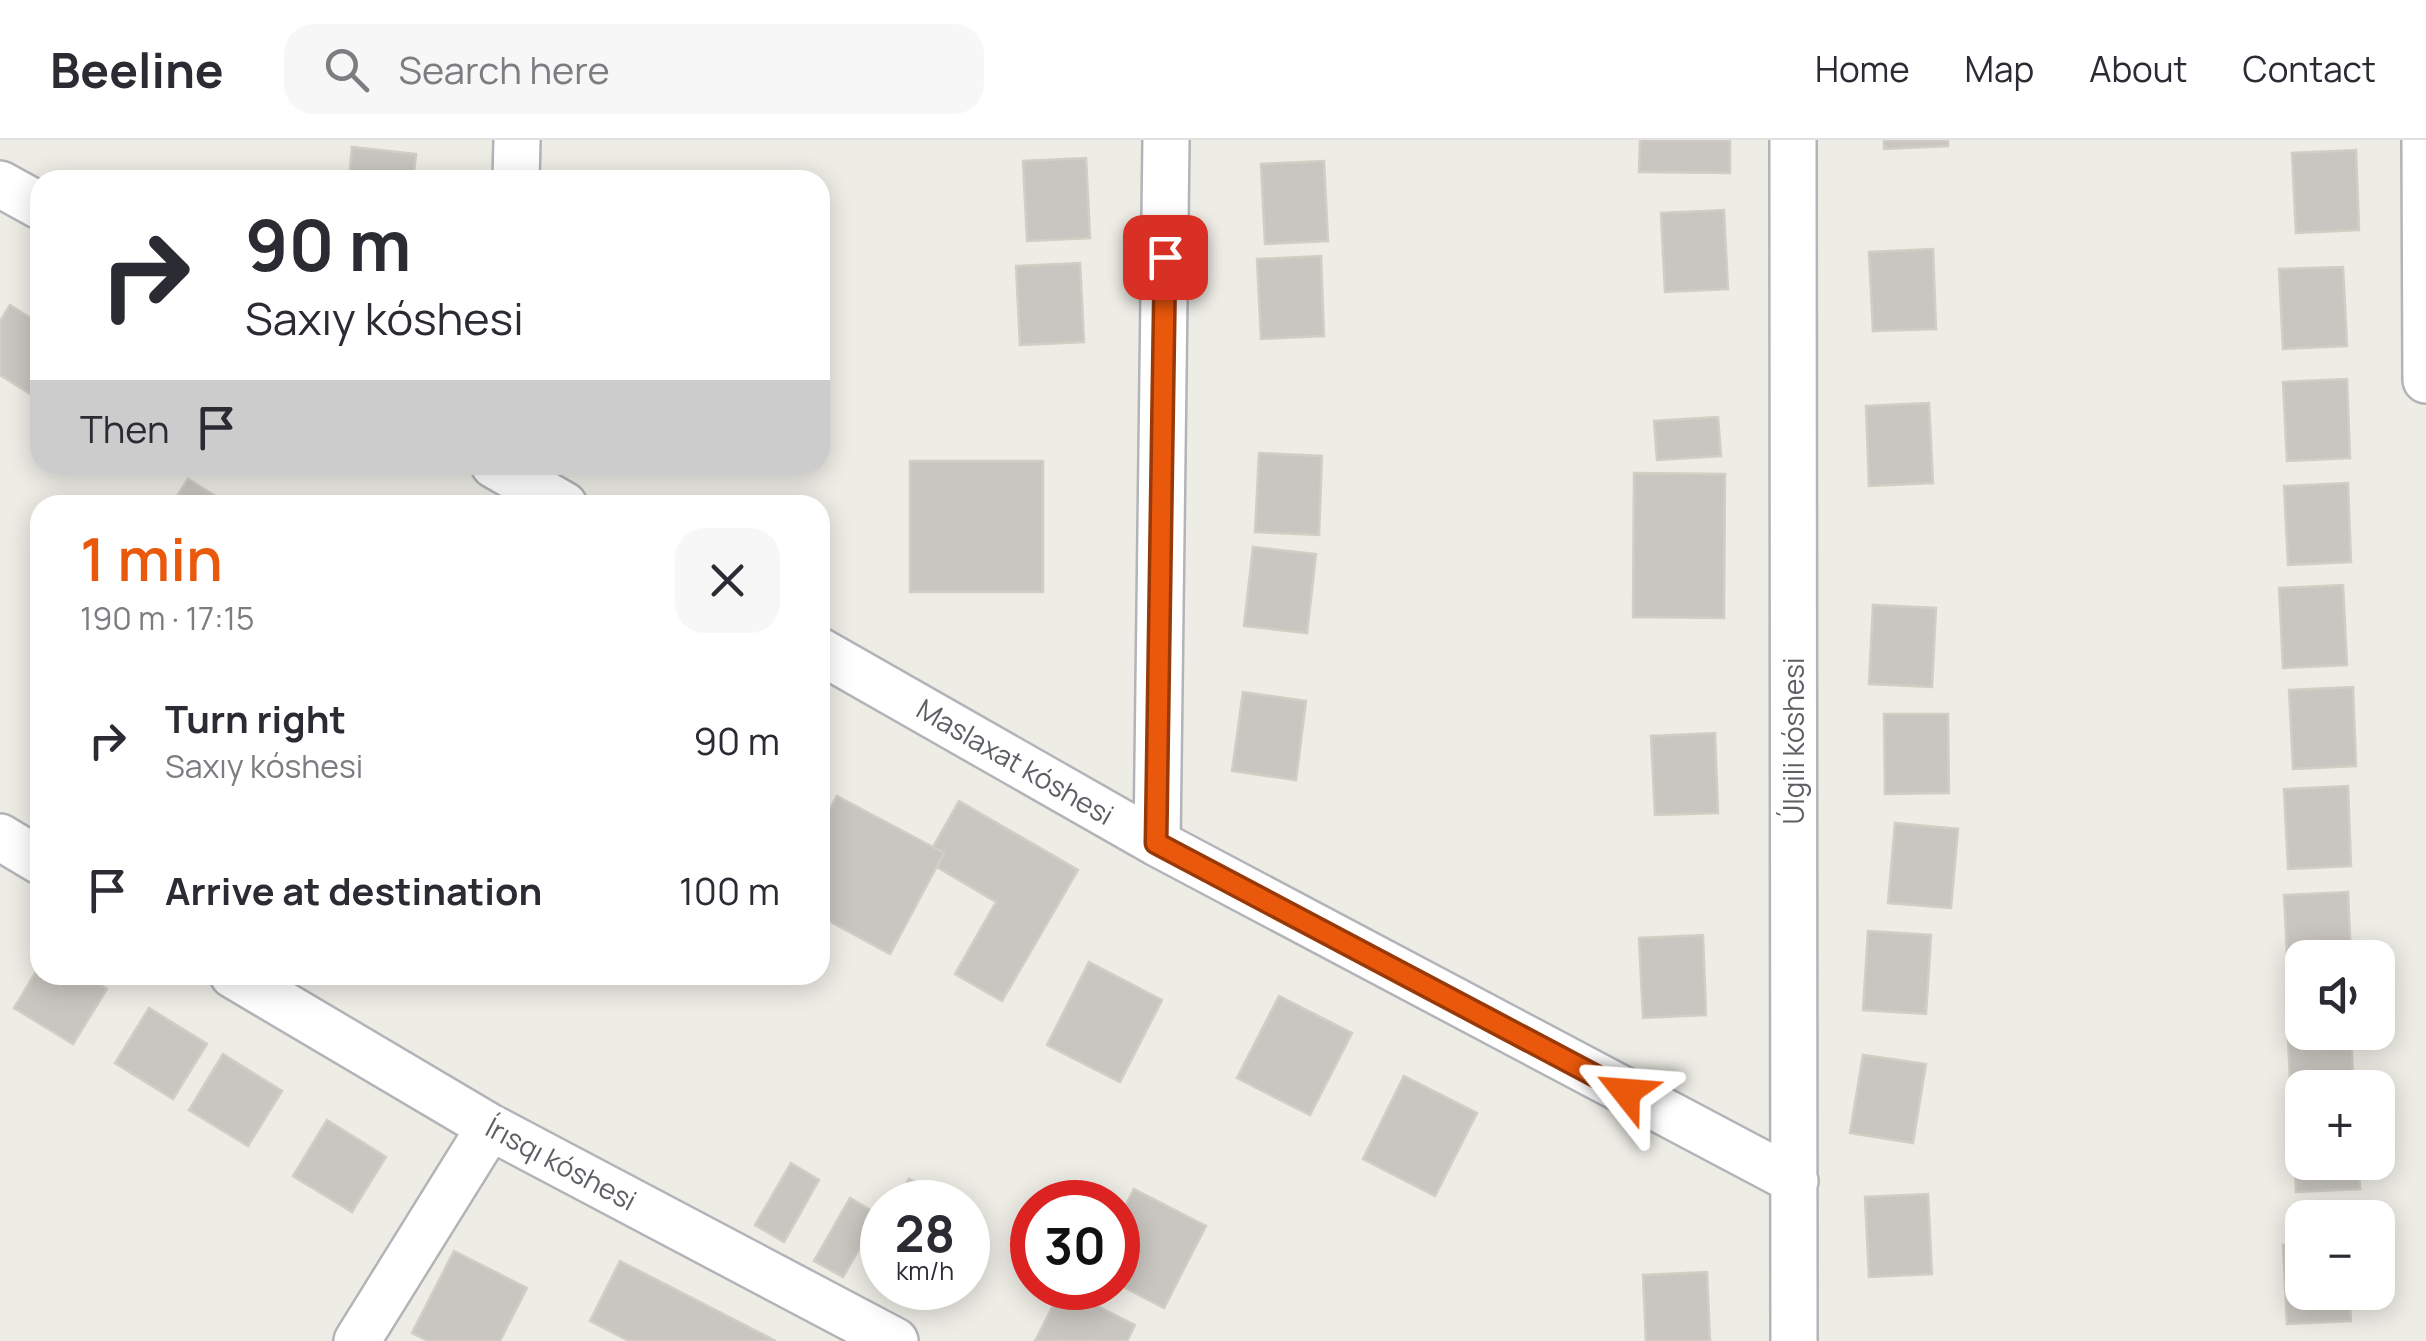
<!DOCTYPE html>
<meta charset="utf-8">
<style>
:root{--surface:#fff;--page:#f7f7f7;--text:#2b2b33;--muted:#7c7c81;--line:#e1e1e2;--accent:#ea580c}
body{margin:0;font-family:Manrope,sans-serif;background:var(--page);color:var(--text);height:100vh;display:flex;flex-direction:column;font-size:38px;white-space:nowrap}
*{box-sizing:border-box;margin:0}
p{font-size:32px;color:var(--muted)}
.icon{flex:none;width:55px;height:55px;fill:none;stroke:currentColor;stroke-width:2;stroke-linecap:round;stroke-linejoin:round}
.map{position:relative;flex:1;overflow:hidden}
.drawer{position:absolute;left:30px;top:355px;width:800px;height:490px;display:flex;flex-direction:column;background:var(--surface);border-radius:30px;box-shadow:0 5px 25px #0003}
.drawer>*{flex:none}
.hud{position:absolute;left:30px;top:30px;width:800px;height:305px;border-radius:30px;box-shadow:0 5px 25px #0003;background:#fff;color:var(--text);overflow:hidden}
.buttons{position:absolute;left:2285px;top:800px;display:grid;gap:20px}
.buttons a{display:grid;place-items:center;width:110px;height:110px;border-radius:20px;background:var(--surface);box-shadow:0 5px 25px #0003;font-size:50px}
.speed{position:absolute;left:860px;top:1040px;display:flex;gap:20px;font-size:50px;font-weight:700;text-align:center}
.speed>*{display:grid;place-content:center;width:130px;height:130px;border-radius:50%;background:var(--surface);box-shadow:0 5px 25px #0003;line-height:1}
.speed small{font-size:25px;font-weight:400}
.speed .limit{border:15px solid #d22;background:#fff;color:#111}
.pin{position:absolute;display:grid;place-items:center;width:85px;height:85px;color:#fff;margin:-42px;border-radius:20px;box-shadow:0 5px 15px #0006}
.me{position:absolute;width:110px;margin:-55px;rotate:298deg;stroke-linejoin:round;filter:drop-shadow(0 0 8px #0008)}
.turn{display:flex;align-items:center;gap:35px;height:210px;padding:0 50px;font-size:45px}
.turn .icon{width:130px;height:130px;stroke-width:2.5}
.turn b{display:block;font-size:70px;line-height:85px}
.then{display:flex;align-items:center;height:95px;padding:0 50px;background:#0003;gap:20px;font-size:38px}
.round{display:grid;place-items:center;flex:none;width:105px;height:105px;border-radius:30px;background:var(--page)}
.overview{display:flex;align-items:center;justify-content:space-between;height:170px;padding:0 50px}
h1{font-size:60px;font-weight:600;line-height:75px;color:var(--accent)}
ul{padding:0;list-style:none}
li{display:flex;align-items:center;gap:30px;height:150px;padding:0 50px}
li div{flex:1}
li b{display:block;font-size:38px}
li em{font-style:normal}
header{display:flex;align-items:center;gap:60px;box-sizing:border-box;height:140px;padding:0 50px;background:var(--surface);border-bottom:2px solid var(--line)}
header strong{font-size:48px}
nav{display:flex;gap:55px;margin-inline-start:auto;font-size:35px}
.search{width:700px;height:90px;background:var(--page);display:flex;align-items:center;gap:25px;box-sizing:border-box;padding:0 35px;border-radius:30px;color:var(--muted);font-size:38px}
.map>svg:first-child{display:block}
</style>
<header>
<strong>Beeline</strong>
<div class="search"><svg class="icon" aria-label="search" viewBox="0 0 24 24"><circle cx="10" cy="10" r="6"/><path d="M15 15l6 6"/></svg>Search here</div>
<nav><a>Home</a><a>Map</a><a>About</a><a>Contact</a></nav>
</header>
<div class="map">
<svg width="2426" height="1201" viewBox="0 0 2426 1201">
<rect width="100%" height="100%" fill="#edece5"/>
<path fill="#c9c6c1" stroke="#d1cec4" stroke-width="2.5" d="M 1640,0 L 1730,0 L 1730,33 L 1639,32 Z
M 1884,0 L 1948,0 L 1948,6 L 1884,9 Z
M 352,7 L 416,14 L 413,40 L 349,40 Z
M 2356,10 L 2359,90 L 2296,93 L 2292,13 Z
M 1086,18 L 1090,98 L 1027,101 L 1023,21 Z
M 1324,21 L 1328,101 L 1265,104 L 1261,24 Z
M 1724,70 L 1728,149 L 1665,152 L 1661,73 Z
M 1933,109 L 1936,189 L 1873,191 L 1869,112 Z
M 1321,116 L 1324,196 L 1261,199 L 1257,119 Z
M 1080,123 L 1084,202 L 1020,205 L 1016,126 Z
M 2343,127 L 2347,206 L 2283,209 L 2279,129 Z
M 10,165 L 40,184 L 40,248 L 35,257 L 0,235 L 0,181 Z
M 2347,239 L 2350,318 L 2287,321 L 2283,242 Z
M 1929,263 L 1933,343 L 1869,346 L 1866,266 Z
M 1718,277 L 1721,316 L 1657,320 L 1654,281 Z
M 1259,313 L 1322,316 L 1319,395 L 1255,392 Z
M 910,321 L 1043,321 L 1043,452 L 910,452 Z
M 1634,333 L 1725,334 L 1724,478 L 1633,477 Z
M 188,339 L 230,365 L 171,365 Z
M 2348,343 L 2351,422 L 2288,425 L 2284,346 Z
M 1253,407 L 1316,414 L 1307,493 L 1244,486 Z
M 2343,445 L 2347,525 L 2283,528 L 2279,448 Z
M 1873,465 L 1936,468 L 1932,547 L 1869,544 Z
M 2353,547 L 2356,626 L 2293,629 L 2289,550 Z
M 1243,552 L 1306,561 L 1296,640 L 1232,631 Z
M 1884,574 L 1948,574 L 1949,653 L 1885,654 Z
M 1715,593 L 1718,673 L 1655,675 L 1651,596 Z
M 2348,646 L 2351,726 L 2288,729 L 2284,649 Z
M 837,656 L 944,713 L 890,814 L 820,776 L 820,688 Z
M 959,661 L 1078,730 L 1002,861 L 955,834 L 996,762 L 937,727 L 944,713 L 933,707 Z
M 1895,683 L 1958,689 L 1951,768 L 1888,763 Z
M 2348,752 L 2351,818 L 2302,818 L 2302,833 L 2288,834 L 2284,755 Z
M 1868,791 L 1931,795 L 1926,874 L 1863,870 Z
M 1703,795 L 1706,875 L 1643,878 L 1639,798 Z
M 1089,822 L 1162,860 L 1120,942 L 1047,905 Z
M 40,825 L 40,835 L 84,835 L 107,849 L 73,904 L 14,868 Z
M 1279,856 L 1352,893 L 1310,975 L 1237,938 Z
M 2286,859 L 2302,859 L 2302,892 L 2351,892 L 2353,936 L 2290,939 Z
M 149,868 L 207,904 L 173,959 L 115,923 Z
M 223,914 L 282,951 L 248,1006 L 189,970 Z
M 1863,915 L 1926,924 L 1913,1003 L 1850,993 Z
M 1404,936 L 1477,973 L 1435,1056 L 1363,1019 Z
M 2302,972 L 2302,1022 L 2359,1022 L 2360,1049 L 2296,1052 L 2293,973 Z
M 327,980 L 386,1017 L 352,1072 L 293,1036 Z
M 791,1023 L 819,1040 L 784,1102 L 755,1085 Z
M 909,1039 L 955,1062 L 896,1062 Z
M 1134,1049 L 1206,1086 L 1164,1168 L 1118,1144 L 1118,1081 Z
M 1928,1054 L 1932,1134 L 1869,1137 L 1865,1057 Z
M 850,1058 L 879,1075 L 843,1137 L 814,1121 Z
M 968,1069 L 981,1076 L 968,1103 Z
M 882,1090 L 882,1129 L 867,1121 Z
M 2302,1104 L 2302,1152 L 2349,1152 L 2351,1181 L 2287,1184 L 2283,1105 Z
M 454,1111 L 527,1148 L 500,1201 L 428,1201 L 412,1193 Z
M 620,1121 L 776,1201 L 629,1201 L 590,1181 Z
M 1707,1132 L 1710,1201 L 1646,1201 L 1643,1135 Z
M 1062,1148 L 1135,1185 L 1127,1201 L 1035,1201 Z"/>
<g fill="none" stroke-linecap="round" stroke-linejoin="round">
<g stroke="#b2b4b8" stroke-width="50">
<path id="minor" d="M 1793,0 L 1794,1201
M 2425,0 L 2426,240
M 516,40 L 517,0
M 0,44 L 40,66
M 494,325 L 564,365
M 820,511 L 1157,703 L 1795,1041
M 0,697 L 40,721
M 1157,703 L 1166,0
M 233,835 L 490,987 L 895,1201
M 357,1201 L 490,987"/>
</g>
<use href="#minor" stroke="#fff" stroke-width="45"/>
</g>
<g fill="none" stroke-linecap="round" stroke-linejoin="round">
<g stroke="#983908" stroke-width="25">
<path id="route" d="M 1165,117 L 1156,703 L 1626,952"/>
</g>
<use href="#route" stroke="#ea580c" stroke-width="18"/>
</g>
<g text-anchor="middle" stroke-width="10" stroke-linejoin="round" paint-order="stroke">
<g font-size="28" fill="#5c5f63" stroke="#fff">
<text transform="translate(1794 601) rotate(-90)" y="10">Úlgili kóshesi</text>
<text transform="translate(1015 622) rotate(30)" y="10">Maslaxat kóshesi</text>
<text transform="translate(561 1024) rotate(28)" y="10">Írısqı kóshesi</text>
</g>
</g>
</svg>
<div class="buttons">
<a><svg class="icon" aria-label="sound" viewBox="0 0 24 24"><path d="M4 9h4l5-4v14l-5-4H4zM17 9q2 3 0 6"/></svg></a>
<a>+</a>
<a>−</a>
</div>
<div class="speed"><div>28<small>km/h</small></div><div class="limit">30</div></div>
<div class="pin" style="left:1165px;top:117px;background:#d93025"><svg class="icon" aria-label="arrive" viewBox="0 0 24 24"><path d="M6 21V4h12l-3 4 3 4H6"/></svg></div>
<svg class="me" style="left:1626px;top:952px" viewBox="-20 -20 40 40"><path d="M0-17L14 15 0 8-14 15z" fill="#ea580c" stroke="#fff" stroke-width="4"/></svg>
<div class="hud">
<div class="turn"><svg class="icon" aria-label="right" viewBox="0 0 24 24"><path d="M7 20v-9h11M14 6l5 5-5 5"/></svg><div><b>90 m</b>Saxıy kóshesi</div></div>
<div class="then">Then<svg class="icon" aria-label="arrive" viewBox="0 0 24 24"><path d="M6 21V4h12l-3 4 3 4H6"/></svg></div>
</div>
<section class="drawer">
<div class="overview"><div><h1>1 min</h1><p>190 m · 17:15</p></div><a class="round"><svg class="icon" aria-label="close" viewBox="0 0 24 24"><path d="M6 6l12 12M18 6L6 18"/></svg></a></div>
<ul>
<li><svg class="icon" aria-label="right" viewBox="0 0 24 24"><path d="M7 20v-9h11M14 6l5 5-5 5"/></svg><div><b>Turn right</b><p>Saxıy kóshesi</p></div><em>90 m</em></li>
<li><svg class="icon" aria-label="arrive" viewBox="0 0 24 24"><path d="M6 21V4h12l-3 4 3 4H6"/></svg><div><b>Arrive at destination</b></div><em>100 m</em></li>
</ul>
</section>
</div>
